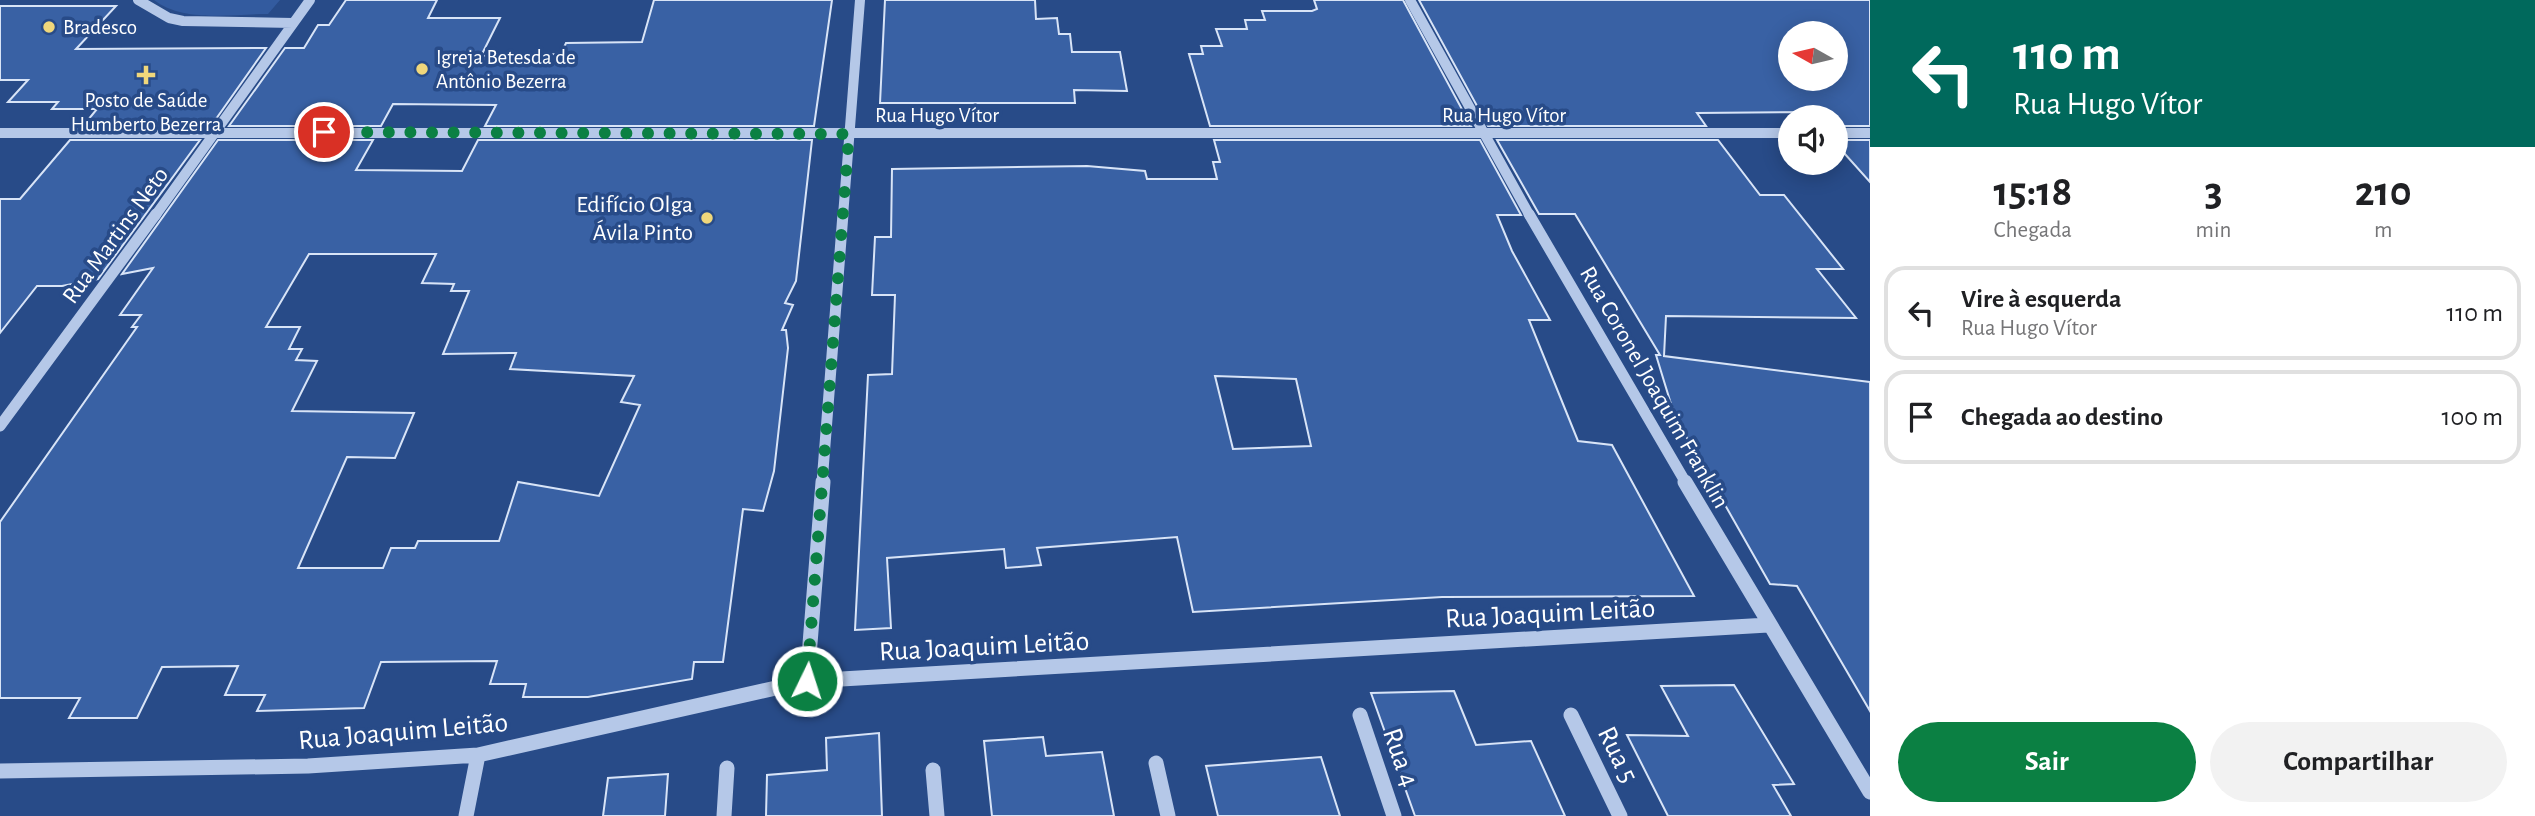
<!DOCTYPE html>
<html lang="pt">
<meta charset="utf-8">
<style>
:root{--surface:#fff;--page:#f2f2f2;--text:#202124;--muted:#757577;--line:#e0e0e0;--accent:#0b8043}
body{margin:0;font-family:"Alegreya Sans",sans-serif;background:var(--page);color:var(--text);height:100vh;display:flex;flex-direction:column;font-size:26px;white-space:nowrap}
*{box-sizing:border-box;margin:0}
p{font-size:23px;color:var(--muted)}
.icon{flex:none;width:38px;height:38px;fill:none;stroke:currentColor;stroke-width:2;stroke-linecap:round;stroke-linejoin:round}
.map{position:relative;flex:1;overflow:hidden}
.details{display:flex;flex-direction:column;background:var(--surface);width:665px}
.details>*{flex:none}
.banner{background:#00695c;color:#fff;overflow:hidden}
.needle{width:46px;rotate:278deg}
.fabs{position:absolute;left:1778px;top:21px;display:grid;gap:14px}
.fabs a{display:grid;place-items:center;width:70px;height:70px;border-radius:50%;background:var(--surface);box-shadow:0 4px 18px #0003;font-size:35px}
.pin{position:absolute;display:grid;place-items:center;width:60px;height:60px;color:#fff;margin:-30px;border:4px solid #fff;border-radius:50%;box-shadow:0 2px 7px #0007}
.me{position:absolute;width:77px;margin:-38px;rotate:4deg;stroke-linejoin:round;filter:drop-shadow(0 0 5px #0008)}
.turn{display:flex;align-items:center;gap:24px;height:147px;padding:0 28px;font-size:32px}
.turn .icon{width:91px;height:91px;stroke-width:2.5}
.turn b{display:block;font-size:49px;line-height:60px}
.eta{display:flex;justify-content:space-evenly;align-items:center;height:119px;text-align:center}
.eta b{font-size:42px;font-weight:600;line-height:49px}
.cta{display:flex;gap:14px;margin-top:auto;padding:14px 28px}
.cta a{flex:1;height:80px;border-radius:42px;background:var(--accent);color:#fff;font-size:28px;font-weight:600;line-height:80px;text-align:center}
.cta a+a{background:var(--page);color:var(--text)}
ul{padding:0;list-style:none}
li{display:flex;align-items:center;gap:21px;height:94px;margin:0 14px 10px;padding:0 14px;border:4px solid var(--line);border-radius:21px}
li div{flex:1}
li b{display:block;font-size:26px}
li em{font-style:normal}
main{display:flex;flex:1;min-height:0}
.map>svg:first-child{display:block}
</style>
<main>
<div class="map">
<svg width="1870" height="816" viewBox="0 0 1870 816">
<rect width="100%" height="100%" fill="#284b88"/>
<path fill="#335b9f" d="M 154,0 L 280,0 L 268,14 C 232,14 184,23 154,0 Z"/>
<path fill="#3961a4" stroke="#d8e4f7" stroke-width="2" fill-rule="evenodd" d="M 346,0 L 437,0 L 428,18 L 500,18 L 481,56 L 561,54 L 566,43 L 642,42 L 654,0 L 832,0 L 814,126 L 485,126 L 496,105 L 393,104 L 381,126 L 229,126 L 285,48 L 304,48 L 318,25 L 329,25 Z
M 885,0 L 1035,0 L 1036,19 L 1057,18 L 1059,34 L 1070,34 L 1072,52 L 1120,52 L 1127,91 L 1074,90 L 1075,103 L 880,103 Z
M 1314,0 L 1403,0 L 1471,126 L 1210,126 L 1189,54 L 1203,54 L 1201,46 L 1222,46 L 1216,29 L 1247,29 L 1245,20 L 1265,20 L 1262,11 L 1312,11 L 1317,9 Z
M 1419,0 L 1870,0 L 1870,126 L 1836,126 L 1836,117 L 1812,117 L 1807,112 L 1697,113 L 1706,126 L 1488,126 ZM 1790,33 L 1836,33 L 1836,79 L 1790,79 Z
M 0,6 L 116,6 L 76,49 L 266,48 L 211,126 L 83,126 L 97,109 L 52,109 L 58,102 L 8,102 L 28,80 L 0,80 Z
M 70,140 L 200,140 L 98,279 L 62,286 L 37,286 L 0,333 L 0,199 L 20,199 Z
M 218,140 L 373,140 L 356,170 L 462,171 L 478,140 L 812,140 L 796,281 L 785,303 L 793,305 L 782,330 L 786,330 L 788,348 L 774,471 L 763,511 L 743,509 L 723,662 L 694,662 L 692,679 L 588,697 L 523,697 L 526,684 L 490,684 L 497,661 L 381,662 L 364,708 L 257,711 L 265,695 L 225,695 L 238,666 L 162,667 L 137,718 L 69,718 L 80,698 L 0,698 L 0,522 L 137,327 L 132,327 L 141,315 L 120,315 L 153,268 L 122,274 ZM 309,254 L 436,254 L 422,283 L 454,284 L 451,291 L 469,291 L 443,354 L 516,353 L 510,369 L 634,376 L 621,402 L 640,405 L 599,496 L 518,482 L 499,541 L 418,541 L 415,548 L 391,548 L 383,568 L 298,568 L 347,457 L 395,458 L 414,413 L 292,411 L 317,361 L 296,360 L 302,349 L 289,349 L 300,327 L 266,327 Z
M 1214,140 L 1480,140 L 1521,215 L 1497,215 L 1512,251 L 1550,320 L 1529,320 L 1578,441 L 1612,445 L 1694,596 L 1442,597 L 1193,612 L 1177,537 L 1037,548 L 1041,565 L 1006,568 L 1004,549 L 887,558 L 891,628 L 855,630 L 868,375 L 892,374 L 895,295 L 872,295 L 875,237 L 891,237 L 892,169 L 1087,166 L 1145,171 L 1147,179 L 1217,179 L 1213,162 L 1220,162 ZM 1215,376 L 1296,379 L 1311,446 L 1233,449 Z
M 1497,140 L 1718,140 L 1760,195 L 1784,195 L 1843,269 L 1817,269 L 1856,318 L 1666,316 L 1664,356 L 1870,382 L 1870,711 L 1797,586 L 1770,584 L 1675,417 L 1656,355 L 1660,355 L 1575,214 L 1539,214 Z
M 1836,140 L 1870,140 L 1870,182 L 1836,144 Z
M 1734,685 L 1794,784 L 1773,785 L 1791,816 L 1668,816 L 1627,735 L 1688,736 L 1661,686 Z
M 1454,691 L 1476,745 L 1531,741 L 1565,816 L 1415,816 L 1371,693 Z
M 879,733 L 882,816 L 766,816 L 767,775 L 827,770 L 826,738 Z
M 1043,737 L 1046,756 L 1102,752 L 1114,816 L 992,816 L 984,741 Z
M 1321,757 L 1340,816 L 1218,816 L 1206,766 Z
M 668,774 L 665,816 L 603,816 L 608,778 Z"/>
<g fill="none" stroke-linecap="round" stroke-linejoin="round">
<path stroke="#b5c8e8" stroke-width="10" d="M 138,0 L 169,18 L 183,21 L 293,23
M 1410,0 L 1530,216
M 0,133 L 1790,133
M 1836,133 L 1870,133
M 155,216 L 310,0
M 843,216 L 860,0"/>
<path stroke="#b5c8e8" stroke-width="11" d="M 1529,214 L 1686,483
M 0,426 L 156,214
M 822,483 L 843,214"/>
<path stroke="#b5c8e8" stroke-width="15" d="M 1685,482 L 1870,792
M 807,681 L 823,482
M 1360,715 L 1394,816
M 1571,715 L 1620,816
M 1156,763 L 1168,816
M 933,770 L 937,816
M 0,771 L 308,766 L 478,755 L 807,681 L 1768,625
M 466,816 L 478,755
M 724,816 L 727,768"/>
</g>
<g fill="none" stroke-linecap="round" stroke-linejoin="round">
<path stroke="#0b8043" stroke-width="12" stroke-dasharray="0 21.6" d="M 324,132 L 849,134 L 807,681"/>
</g>
<g fill="#f0d77b" stroke="#284b88" stroke-width="2.5">
<circle cx="49" cy="27" r="7"/>
<circle cx="422" cy="69" r="7"/>
<path d="M142.5 64.5h7v7h7v7h-7v7h-7v-7h-7v-7h7z"/>
<circle cx="707" cy="218" r="7"/>
</g>
<g text-anchor="middle" stroke-width="7" stroke-linejoin="round" paint-order="stroke">
<g font-size="21" fill="#fff" stroke="#284b88" text-anchor="start">
<text x="63" y="34">Bradesco</text>
<text x="436" y="64">Igreja Betesda de<tspan x="436" dy="24">Antônio Bezerra</tspan></text>
<text x="146" y="107" text-anchor="middle">Posto de Saúde<tspan x="146" dy="24">Humberto Bezerra</tspan></text>
</g>
<g font-size="21" fill="#fff" stroke="#284b88">
<text x="937" y="122">Rua Hugo Vítor</text>
<text x="1504" y="122">Rua Hugo Vítor</text>
</g>
<g font-size="24" fill="#fff" stroke="#284b88" text-anchor="end">
<text x="693" y="212">Edifício Olga<tspan x="693" dy="28">Ávila Pinto</tspan></text>
</g>
<g font-size="24" fill="#fff" stroke="#284b88">
<text transform="translate(115 235) rotate(-54)" y="8">Rua Martins Neto</text>
<text transform="translate(1655 387) rotate(60)" y="8">Rua Coronel Joaquim Franklin</text>
</g>
<g font-size="28" fill="#fff" stroke="#284b88">
<text transform="translate(1550 612) rotate(-3)" y="10">Rua Joaquim Leitão</text>
<text transform="translate(984 645) rotate(-3)" y="10">Rua Joaquim Leitão</text>
<text transform="translate(403 730) rotate(-5)" y="10">Rua Joaquim Leitão</text>
<text transform="translate(1619 754) rotate(64)" y="10">Rua 5</text>
<text transform="translate(1402 757) rotate(71)" y="10">Rua 4</text>
</g>
</g>
</svg>
<div class="fabs">
<a><svg class="needle" viewBox="-14 -14 28 28"><path d="M0-13l5 13h-10z" fill="#e53935"/><path d="M0 13l5-13h-10z" fill="#757577"/></svg></a>
<a><svg class="icon" aria-label="sound" viewBox="0 0 24 24"><path d="M4 9h4l5-4v14l-5-4H4zM17 9q2 3 0 6"/></svg></a>
</div>
<div class="pin" style="left:324px;top:132px;background:#d93025"><svg class="icon" aria-label="arrive" viewBox="0 0 24 24"><path d="M6 21V4h12l-3 4 3 4H6"/></svg></div>
<svg class="me" style="left:807px;top:681px" viewBox="-20 -20 40 40"><circle r="17" fill="#0b8043" stroke="#fff" stroke-width="3"/><path d="M0-11L8 9 0 5-8 9z" fill="#fff"/></svg>
</div>
<section class="details">
<div class="banner">
<div class="turn"><svg class="icon" aria-label="left" viewBox="0 0 24 24"><path d="M17 20v-9H6M10 6l-5 5 5 5"/></svg><div><b>110 m</b>Rua Hugo Vítor</div></div>
</div>
<div class="eta">
<div><b>15:18</b><p>Chegada</p></div>
<div><b>3</b><p>min</p></div>
<div><b>210</b><p>m</p></div>
</div>
<ul>
<li><svg class="icon" aria-label="left" viewBox="0 0 24 24"><path d="M17 20v-9H6M10 6l-5 5 5 5"/></svg><div><b>Vire à esquerda</b><p>Rua Hugo Vítor</p></div><em>110 m</em></li>
<li><svg class="icon" aria-label="arrive" viewBox="0 0 24 24"><path d="M6 21V4h12l-3 4 3 4H6"/></svg><div><b>Chegada ao destino</b></div><em>100 m</em></li>
</ul>
<div class="cta"><a>Sair</a><a>Compartilhar</a></div>
</section>
</main>
